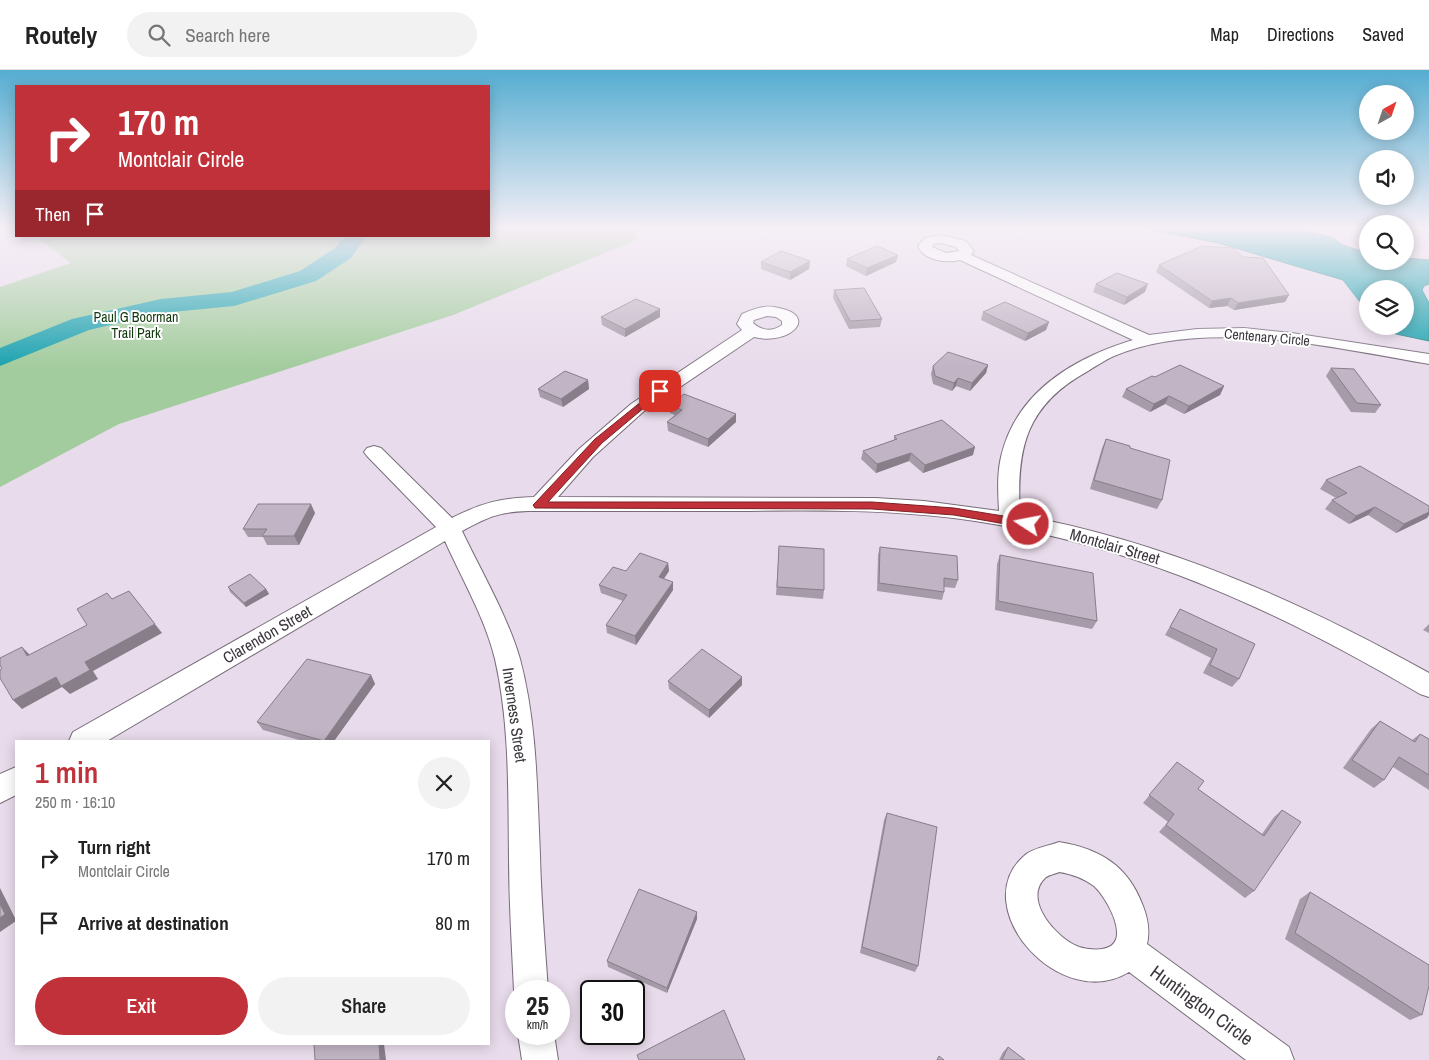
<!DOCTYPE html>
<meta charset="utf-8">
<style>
:root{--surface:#fff;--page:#f2f2f2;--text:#222;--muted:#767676;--line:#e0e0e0;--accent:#c13139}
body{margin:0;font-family:"Archivo Narrow",sans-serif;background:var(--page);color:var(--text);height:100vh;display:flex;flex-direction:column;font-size:19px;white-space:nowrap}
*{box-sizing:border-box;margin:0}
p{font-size:16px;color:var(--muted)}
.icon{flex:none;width:28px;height:28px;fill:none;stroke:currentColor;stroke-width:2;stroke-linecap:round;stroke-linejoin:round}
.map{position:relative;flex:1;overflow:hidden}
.sheet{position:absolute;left:15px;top:670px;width:475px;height:305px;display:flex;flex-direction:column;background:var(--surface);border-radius:0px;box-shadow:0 2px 12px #0003}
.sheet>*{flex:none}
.hud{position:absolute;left:15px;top:15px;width:475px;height:152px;border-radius:0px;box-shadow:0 2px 12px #0003;background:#c13139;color:#fff;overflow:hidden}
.needle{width:32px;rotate:40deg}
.controls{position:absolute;left:1359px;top:15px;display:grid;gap:10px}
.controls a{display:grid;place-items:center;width:55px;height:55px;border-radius:50%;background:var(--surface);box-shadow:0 2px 12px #0003;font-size:25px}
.speed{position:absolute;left:505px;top:910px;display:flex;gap:10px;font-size:25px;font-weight:700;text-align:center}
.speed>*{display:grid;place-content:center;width:65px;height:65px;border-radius:50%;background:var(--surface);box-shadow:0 2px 12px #0003;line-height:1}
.speed small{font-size:12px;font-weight:400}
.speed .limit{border:2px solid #111;border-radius:8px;background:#fff;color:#111}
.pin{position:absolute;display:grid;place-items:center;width:42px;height:42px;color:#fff;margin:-21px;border-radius:10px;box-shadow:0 2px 8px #0006}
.me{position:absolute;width:55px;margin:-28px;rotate:281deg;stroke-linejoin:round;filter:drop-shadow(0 0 4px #0008)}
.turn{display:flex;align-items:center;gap:18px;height:105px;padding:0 20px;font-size:22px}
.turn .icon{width:65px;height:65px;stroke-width:2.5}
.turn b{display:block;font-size:35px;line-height:42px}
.then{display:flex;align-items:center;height:48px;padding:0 20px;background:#0003;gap:10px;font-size:19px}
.round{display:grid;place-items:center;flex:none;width:52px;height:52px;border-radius:26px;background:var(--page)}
.headline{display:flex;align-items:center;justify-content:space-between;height:85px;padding:0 20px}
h1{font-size:30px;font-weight:600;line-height:38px;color:var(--accent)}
.cta{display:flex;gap:10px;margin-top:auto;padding:10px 20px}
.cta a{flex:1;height:58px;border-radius:30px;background:var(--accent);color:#fff;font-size:20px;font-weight:600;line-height:58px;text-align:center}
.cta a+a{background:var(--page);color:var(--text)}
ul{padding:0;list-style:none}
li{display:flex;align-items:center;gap:15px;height:65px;padding:0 20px}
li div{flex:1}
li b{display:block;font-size:19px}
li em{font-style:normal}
header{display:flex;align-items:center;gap:30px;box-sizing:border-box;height:70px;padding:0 25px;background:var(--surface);border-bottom:1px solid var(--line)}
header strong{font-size:24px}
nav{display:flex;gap:28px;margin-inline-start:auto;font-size:18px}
.search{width:350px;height:45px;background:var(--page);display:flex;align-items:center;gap:12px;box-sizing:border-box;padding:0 18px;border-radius:28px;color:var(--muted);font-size:19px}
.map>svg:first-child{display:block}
</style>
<header>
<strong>Routely</strong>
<div class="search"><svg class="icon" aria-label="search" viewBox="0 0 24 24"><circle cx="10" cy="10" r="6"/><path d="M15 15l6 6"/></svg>Search here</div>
<nav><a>Map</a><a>Directions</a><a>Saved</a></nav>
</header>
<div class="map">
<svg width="1429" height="990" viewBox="0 0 1429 990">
<rect width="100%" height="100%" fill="#e8dbeb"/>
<path fill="#a2cc9d" d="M 489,159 L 640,159 L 634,171 L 453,245 L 119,354 L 0,417 L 0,217 L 71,193 L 35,166 L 489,166 Z"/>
<path fill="#1aa2ae" stroke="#24828c" d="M 1147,159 L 1301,159 L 1333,168 L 1343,175 L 1367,183 L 1368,191 L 1405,191 L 1405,188 L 1429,190 L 1429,214 L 1424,216 L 1422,220 L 1429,233 L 1429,271 L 1396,264 L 1385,256 L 1405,256 L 1405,219 L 1368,219 L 1367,241 L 1343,210 L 1218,173 Z"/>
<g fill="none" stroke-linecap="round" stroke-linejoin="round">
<path fill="#1aa2ae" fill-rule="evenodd" d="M 345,166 L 367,166 L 351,188 L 316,211 L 234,236 L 161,243 L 89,260 L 0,296 L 0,278 L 72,249 L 161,229 L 232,222 L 300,201 L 335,178 Z"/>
<g stroke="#786c7a" stroke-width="2">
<path id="minor" d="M 941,165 L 966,171 L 974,181 L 971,185 L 1149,265 L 1197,259 L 1244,258 L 1292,263 L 1429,284 L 1429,294 C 1334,278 1206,247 1114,286 C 1105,290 1096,296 1088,301 C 1026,335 1016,378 1020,445 C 1166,472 1300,531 1429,603 L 1429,627 L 1420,624 C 1279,541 1138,476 975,451 C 895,439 814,440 733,441 C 665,441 596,441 528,441 C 498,442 488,447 462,461 C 481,501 508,547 520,589 C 537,653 537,719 540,785 C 541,830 545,876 548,921 L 516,921 L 516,927 L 514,921 C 512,877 509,833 509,789 C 508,722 510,655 495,589 C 485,548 462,509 445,471 L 107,671 L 69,671 L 73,662 L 436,457 L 367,386 L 364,382 L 367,378 L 374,376 L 381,378 L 452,448 C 481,433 502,428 534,427 L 579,379 L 631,334 L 742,260 L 737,254 L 742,244 C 749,241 756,238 764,237 C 769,236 774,237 779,238 C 819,246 790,276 754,267 L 643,342 L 593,387 L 558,427 L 875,428 L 924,431 L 999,441 C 998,423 997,404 1001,387 C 1016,322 1074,288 1133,270 L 960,190 C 946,193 924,191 918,176 L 925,168 ZM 941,173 L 956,177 L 959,181 L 946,183 L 932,177 L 934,174 ZM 767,246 L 776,247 L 782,251 L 782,255 C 772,262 762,261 753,253 L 754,250 Z
M 16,697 L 16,725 L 0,733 L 0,704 Z
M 1059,772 C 1101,779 1128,796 1143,836 C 1148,849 1150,861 1147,874 L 1289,977 L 1294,990 L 1246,990 L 1129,902 C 1060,944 966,837 1024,786 C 1032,778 1049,776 1059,772 ZM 1059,802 C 1072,804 1083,808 1094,816 C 1107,828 1134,875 1102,879 C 1095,880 1085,879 1079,877 C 1057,869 1022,830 1045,808 C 1048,805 1055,804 1059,802 Z
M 518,964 L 554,964 L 558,990 L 522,990 Z"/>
</g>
<use href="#minor" fill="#fff" fill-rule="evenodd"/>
</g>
<path fill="#a69ba9" d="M 898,185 L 896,192 L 866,206 L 846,196 L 847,189 Z
M 1243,187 L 1289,225 L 1285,232 L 1234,240 L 1227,236 L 1209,238 L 1156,202 L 1159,195 Z
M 810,191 L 809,199 L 790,210 L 761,199 L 761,192 Z
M 1096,214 L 1145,222 L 1124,235 L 1093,222 Z
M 834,220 L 882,249 L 880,257 L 849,259 L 833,228 Z
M 660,239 L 660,247 L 625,267 L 602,255 L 601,247 Z
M 983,242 L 1049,252 L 1046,260 L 1025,271 L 981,250 Z
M 988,295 L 986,303 L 970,321 L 956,316 L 952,321 L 933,314 L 931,304 L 933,296 Z
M 1331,298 L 1381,335 L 1375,343 L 1351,342 L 1326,306 Z
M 1155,307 L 1224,316 L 1220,325 L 1184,344 L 1165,334 L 1150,342 L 1122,327 L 1126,319 Z
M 588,310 L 589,319 L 563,337 L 540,327 L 538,319 Z
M 670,335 L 736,344 L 736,352 L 708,377 L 668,361 L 667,352 L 675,345 L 670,343 Z
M 894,366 L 973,385 L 923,403 L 909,391 L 876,403 L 861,389 L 863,381 L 894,370 Z
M 1106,369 L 1162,430 L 1157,439 L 1090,419 L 1102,378 Z
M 1326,410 L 1427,448 L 1396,463 L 1368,445 L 1349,454 L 1325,439 L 1332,430 L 1336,428 L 1320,419 Z
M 315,443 L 299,475 L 267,475 L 263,467 L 248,467 L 243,459 Z
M 779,476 L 824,520 L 823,529 L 776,525 Z
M 880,477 L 958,510 L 955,518 L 944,517 L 944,522 L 942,530 L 877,521 L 878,485 Z
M 1000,485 L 1097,551 L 1092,559 L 995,540 L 997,494 Z
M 668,493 L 669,501 L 664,509 L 673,512 L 673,520 L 636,575 L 607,563 L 606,555 L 623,531 L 601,523 L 599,515 L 626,501 Z
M 228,517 L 266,519 L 269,524 L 246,537 L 230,522 Z
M 1180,539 L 1255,574 L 1239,609 L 1232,617 L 1203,603 L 1211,588 L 1165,565 Z
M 1429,554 L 1429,563 L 1423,560 Z
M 371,605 L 375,614 L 334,671 L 303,671 L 263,660 L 257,652 Z
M 742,607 L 742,615 L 709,648 L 669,619 L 668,611 Z
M 1380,651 L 1412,670 L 1420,664 L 1429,669 L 1429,720 L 1393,697 L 1384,710 L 1374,718 L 1343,698 L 1371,659 Z
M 1177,692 L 1198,719 L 1262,764 L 1274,747 L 1282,740 L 1254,821 L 1245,828 L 1159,762 L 1168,752 L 1143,733 Z
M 887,743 L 918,896 L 915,902 L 860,883 L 884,750 Z
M 1310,822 L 1422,945 L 1410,950 L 1285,869 L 1300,829 Z
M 697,842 L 697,849 L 667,923 L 608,897 L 607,891 Z
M 1008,977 L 1025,990 L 999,990 L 1003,982 Z"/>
<path fill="#877e89" d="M 898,185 L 896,192 L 866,206 L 867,198 Z
M 810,191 L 809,199 L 790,210 L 790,202 Z
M 1148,214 L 1145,222 L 1124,235 L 1127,227 Z
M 1289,225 L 1285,232 L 1234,240 L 1238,233 Z
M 1231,228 L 1227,236 L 1209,238 L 1212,231 Z
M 660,239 L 660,247 L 625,267 L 625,259 Z
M 1049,252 L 1046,260 L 1025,271 L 1028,263 Z
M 988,295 L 986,303 L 970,321 L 972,313 Z
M 958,308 L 956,316 L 952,321 L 954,313 Z
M 588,310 L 589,319 L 563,337 L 561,329 Z
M 1224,316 L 1220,325 L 1184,344 L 1189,336 Z
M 1169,326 L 1165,334 L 1150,342 L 1154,334 Z
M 736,344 L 736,352 L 708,377 L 708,369 Z
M 975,377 L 973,385 L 923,403 L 925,395 Z
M 911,383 L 909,391 L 876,403 L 877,394 Z
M 311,434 L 315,443 L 299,475 L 294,466 Z
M 1375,437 L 1368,445 L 1349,454 L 1356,446 Z
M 1429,442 L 1429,445 L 1427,448 L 1396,463 L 1404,454 Z
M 668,493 L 669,501 L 659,515 L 659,507 Z
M 673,512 L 673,520 L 636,575 L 635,566 Z
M 266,519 L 269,524 L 246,537 L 244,533 Z
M 129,521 L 162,563 L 93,601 L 98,609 L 70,624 L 62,617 L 22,639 L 13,630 L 56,607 L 85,592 Z
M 22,577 L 30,585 L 27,586 Z
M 371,605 L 375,614 L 334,671 L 324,671 Z
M 742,607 L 742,615 L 709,648 L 709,640 Z
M 0,818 L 16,850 L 16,851 L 0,862 Z
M 697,842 L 697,849 L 667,923 L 667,918 Z
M 379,974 L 384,974 L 386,990 L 380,990 Z"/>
<path fill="#c1b4c4" stroke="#877e89" d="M 877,176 L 898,185 L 867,198 L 847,189 Z
M 1202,176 L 1233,178 L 1243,187 L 1263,188 L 1289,225 L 1238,233 L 1231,228 L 1212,231 L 1159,195 Z
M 781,181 L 810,191 L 790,202 L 761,192 Z
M 1117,203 L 1148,214 L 1127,227 L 1096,214 Z
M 864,218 L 882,249 L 850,251 L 834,220 Z
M 636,229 L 660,239 L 625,259 L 601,247 Z
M 1005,232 L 1049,252 L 1028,263 L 983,242 Z
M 948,282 L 988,295 L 972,313 L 958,308 L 954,313 L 935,306 L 933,296 Z
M 1180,295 L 1224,316 L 1189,336 L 1169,326 L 1154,334 L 1126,319 L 1152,306 L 1155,307 Z
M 1331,298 L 1354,299 L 1381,335 L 1357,333 Z
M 565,301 L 588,310 L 561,329 L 538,319 Z
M 684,324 L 736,344 L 708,369 L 667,352 L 682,340 L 670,335 Z
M 942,350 L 975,377 L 925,395 L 911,383 L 877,394 L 863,381 L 897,369 L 894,366 Z
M 1106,369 L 1130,376 L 1130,378 L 1170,390 L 1162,430 L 1094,410 Z
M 1360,396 L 1429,436 L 1429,442 L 1404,454 L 1375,437 L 1356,446 L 1332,430 L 1347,423 L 1326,410 Z
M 258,434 L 311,434 L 294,466 L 262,466 L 267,459 L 243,459 Z
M 779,476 L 824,479 L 824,520 L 777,517 Z
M 880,477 L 957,486 L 958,510 L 944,508 L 944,522 L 879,513 Z
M 640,483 L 668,493 L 659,507 L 673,512 L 635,566 L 606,555 L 627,525 L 599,515 L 613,497 L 626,501 Z
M 1000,485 L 1093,503 L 1097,551 L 998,531 Z
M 250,504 L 266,519 L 244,533 L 228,517 Z
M 129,521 L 155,554 L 85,592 L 90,600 L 61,616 L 56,607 L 13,630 L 0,608 L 0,600 L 2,599 L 0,595 L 0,588 L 22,577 L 27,586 L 87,555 L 77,539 L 107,523 L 112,529 Z
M 1180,539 L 1255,574 L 1239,609 L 1210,595 L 1217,579 L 1170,557 Z
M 702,579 L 742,607 L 709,640 L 668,611 Z
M 307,589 L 371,605 L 324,671 L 257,652 Z
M 1380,651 L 1415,672 L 1420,664 L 1429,669 L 1429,705 L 1399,687 L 1384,710 L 1352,690 Z
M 1177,692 L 1204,711 L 1198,719 L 1264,766 L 1282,740 L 1301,752 L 1254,821 L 1166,755 L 1174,744 L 1149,725 Z
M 887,743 L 937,757 L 918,896 L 862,877 Z
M 639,819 L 697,842 L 667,918 L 607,891 Z
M 1310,822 L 1429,895 L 1429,916 L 1422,945 L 1295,863 Z
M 0,834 L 5,844 L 0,848 Z
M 724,940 L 745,990 L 639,990 L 637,985 Z
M 314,974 L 379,974 L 380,990 L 315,990 Z
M 1008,977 L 1025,990 L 1002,990 Z
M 939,986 L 944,990 L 937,990 Z"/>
<linearGradient id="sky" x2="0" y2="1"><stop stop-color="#55add1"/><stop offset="0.53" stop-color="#f5eff6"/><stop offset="1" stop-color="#f5eff6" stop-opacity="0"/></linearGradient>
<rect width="1429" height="298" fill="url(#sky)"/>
<path fill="#c13139" stroke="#7d2025" d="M 657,319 L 660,319 L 664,321 L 602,373 L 548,432 L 872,432 L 954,438 L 1028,450 L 1034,454 L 1028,458 L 954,445 L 872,439 L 535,438 L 533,435 L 535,433 L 595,369 Z"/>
<g text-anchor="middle" stroke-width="4" stroke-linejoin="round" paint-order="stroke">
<g font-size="14" fill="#12390e" stroke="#fff">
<text x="136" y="252">Paul G Boorman<tspan x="136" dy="16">Trail Park</tspan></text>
</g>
<g font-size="14" fill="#3c373e" stroke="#fff">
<text transform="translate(1267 267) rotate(5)" y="5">Centenary Circle</text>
</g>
<g font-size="16" fill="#3c373e" stroke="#fff">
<text transform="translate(1115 476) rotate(16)" y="6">Montclair Street</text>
<text transform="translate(267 564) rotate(-30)" y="6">Clarendon Street</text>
<text transform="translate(515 645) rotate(82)" y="6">Inverness Street</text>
</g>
<g font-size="19" fill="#3c373e" stroke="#fff">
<text transform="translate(1202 935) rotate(36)" y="7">Huntington Circle</text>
</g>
</g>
</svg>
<div class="controls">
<a><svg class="needle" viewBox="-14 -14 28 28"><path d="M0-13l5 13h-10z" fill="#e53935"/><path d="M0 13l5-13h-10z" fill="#767676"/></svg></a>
<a><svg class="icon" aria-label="sound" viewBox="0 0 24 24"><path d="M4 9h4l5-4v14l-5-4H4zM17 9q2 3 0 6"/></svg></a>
<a><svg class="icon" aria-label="search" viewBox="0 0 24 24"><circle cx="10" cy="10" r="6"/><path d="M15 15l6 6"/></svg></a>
<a><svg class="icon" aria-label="layers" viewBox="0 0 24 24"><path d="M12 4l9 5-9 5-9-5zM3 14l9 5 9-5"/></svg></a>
</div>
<div class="speed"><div>25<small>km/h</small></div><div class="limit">30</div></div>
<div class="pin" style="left:660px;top:321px;background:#d93025"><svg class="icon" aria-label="arrive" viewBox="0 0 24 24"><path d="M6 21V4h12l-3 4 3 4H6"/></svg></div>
<svg class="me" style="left:1028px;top:454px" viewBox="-20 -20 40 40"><circle r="17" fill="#c13139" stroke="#fff" stroke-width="3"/><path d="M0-11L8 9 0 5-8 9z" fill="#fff"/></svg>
<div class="hud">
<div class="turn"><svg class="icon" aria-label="right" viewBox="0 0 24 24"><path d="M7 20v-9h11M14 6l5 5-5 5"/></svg><div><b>170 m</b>Montclair Circle</div></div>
<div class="then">Then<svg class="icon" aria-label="arrive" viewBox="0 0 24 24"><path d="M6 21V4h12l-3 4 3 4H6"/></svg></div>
</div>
<section class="sheet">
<div class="headline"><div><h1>1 min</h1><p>250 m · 16:10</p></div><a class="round"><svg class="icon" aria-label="close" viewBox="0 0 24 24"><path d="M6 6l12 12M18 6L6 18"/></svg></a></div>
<ul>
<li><svg class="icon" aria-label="right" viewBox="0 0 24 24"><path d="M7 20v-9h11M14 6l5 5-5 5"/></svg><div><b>Turn right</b><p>Montclair Circle</p></div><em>170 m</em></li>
<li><svg class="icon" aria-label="arrive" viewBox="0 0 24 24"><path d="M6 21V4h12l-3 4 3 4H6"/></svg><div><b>Arrive at destination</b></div><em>80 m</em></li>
</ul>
<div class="cta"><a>Exit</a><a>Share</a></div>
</section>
</div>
